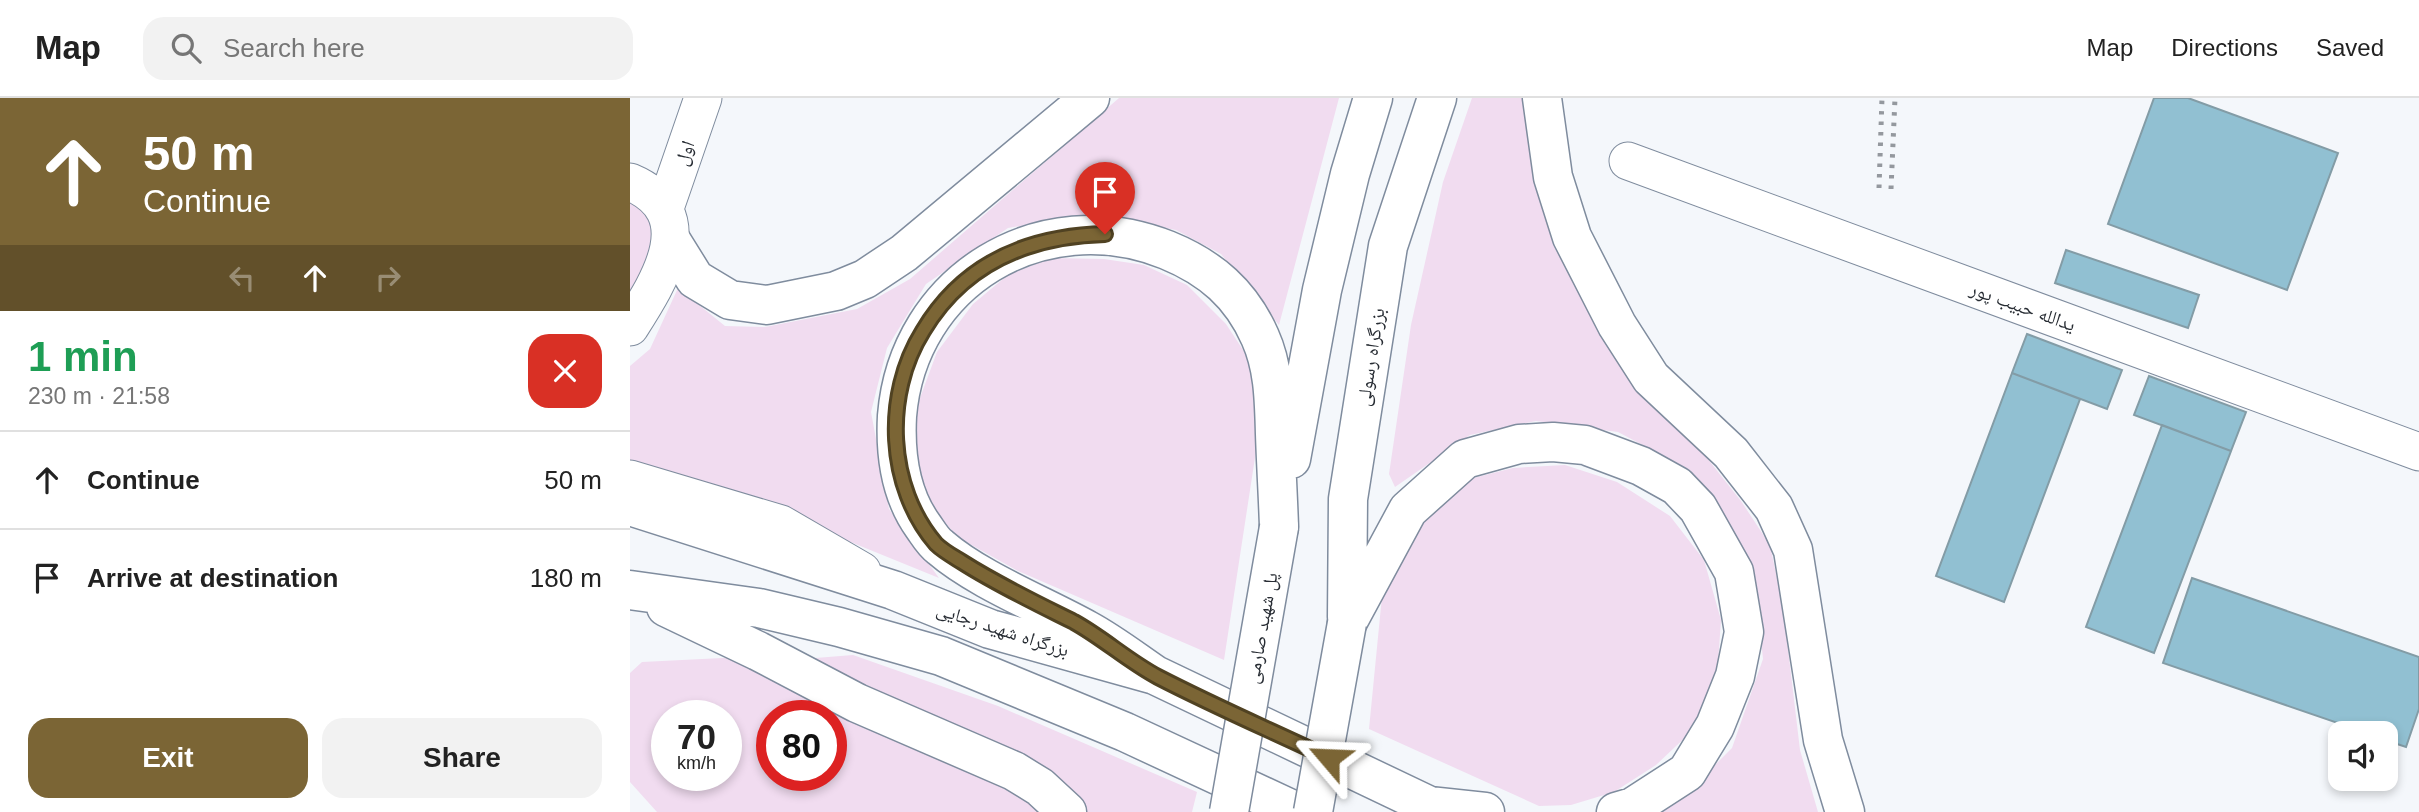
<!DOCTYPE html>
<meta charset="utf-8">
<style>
:root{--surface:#fff;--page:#f2f2f2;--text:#222;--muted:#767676;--line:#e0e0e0;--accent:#7b6535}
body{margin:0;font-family:Helvetica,"Noto Naskh Arabic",sans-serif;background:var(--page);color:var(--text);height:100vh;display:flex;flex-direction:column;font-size:26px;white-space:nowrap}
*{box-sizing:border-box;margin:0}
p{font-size:23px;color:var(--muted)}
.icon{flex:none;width:38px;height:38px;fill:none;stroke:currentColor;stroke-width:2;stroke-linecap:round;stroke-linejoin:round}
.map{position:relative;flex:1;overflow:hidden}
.panel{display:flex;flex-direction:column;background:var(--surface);width:630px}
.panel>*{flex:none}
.banner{background:#7b6535;color:#fff;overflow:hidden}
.buttons{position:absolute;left:1698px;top:623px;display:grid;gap:14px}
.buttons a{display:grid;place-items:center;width:70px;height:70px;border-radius:14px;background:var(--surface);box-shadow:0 4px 10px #0003;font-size:35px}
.speed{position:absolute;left:21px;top:602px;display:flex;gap:14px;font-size:35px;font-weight:700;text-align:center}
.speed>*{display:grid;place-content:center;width:91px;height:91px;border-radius:50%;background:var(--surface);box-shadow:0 4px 10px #0003;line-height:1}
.speed small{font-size:18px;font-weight:400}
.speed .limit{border:10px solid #d22;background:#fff;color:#111}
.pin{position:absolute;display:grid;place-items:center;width:60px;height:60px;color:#fff;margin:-72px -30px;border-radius:50% 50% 50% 0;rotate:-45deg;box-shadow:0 0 7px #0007}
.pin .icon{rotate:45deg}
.me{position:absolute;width:77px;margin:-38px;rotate:296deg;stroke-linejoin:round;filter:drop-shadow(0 0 5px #0008)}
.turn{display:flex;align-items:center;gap:24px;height:147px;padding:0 28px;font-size:32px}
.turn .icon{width:91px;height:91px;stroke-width:2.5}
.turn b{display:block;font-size:49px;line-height:60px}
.lanes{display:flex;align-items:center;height:66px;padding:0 28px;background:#0003;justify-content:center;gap:35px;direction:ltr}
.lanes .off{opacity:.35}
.round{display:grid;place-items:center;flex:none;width:74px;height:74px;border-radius:21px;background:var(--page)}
.headline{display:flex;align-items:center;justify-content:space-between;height:119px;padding:0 28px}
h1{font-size:42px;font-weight:700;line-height:52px;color:#1e9e55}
.button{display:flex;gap:14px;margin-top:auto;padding:14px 28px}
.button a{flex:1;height:80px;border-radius:21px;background:var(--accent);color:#fff;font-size:28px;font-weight:700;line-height:80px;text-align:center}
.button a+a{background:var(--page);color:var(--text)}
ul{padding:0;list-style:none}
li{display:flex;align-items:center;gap:21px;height:98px;padding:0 28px;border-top:2px solid var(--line)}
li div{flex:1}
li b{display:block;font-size:26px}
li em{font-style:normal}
header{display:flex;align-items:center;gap:42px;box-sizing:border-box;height:98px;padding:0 35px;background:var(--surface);border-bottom:2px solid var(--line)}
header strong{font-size:33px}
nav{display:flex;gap:38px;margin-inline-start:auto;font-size:24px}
.search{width:490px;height:63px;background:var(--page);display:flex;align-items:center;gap:18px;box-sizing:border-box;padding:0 24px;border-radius:21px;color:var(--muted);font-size:26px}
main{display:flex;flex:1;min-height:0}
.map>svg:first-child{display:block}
</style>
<header>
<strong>Map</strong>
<div class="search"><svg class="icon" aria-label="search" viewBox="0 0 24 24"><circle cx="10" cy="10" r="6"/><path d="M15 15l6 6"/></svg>Search here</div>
<nav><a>Map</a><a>Directions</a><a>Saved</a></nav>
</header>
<main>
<section class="panel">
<div class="banner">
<div class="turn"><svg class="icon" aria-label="ahead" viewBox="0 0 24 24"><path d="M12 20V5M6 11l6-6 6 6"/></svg><div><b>50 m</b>Continue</div></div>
<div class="lanes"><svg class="icon off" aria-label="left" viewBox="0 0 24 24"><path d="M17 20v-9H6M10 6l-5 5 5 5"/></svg><svg class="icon" aria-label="ahead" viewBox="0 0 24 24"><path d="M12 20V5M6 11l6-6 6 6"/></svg><svg class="icon off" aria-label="right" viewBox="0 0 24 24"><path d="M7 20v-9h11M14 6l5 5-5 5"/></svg></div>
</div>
<div class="headline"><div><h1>1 min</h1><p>230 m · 21:58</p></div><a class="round" style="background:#d93025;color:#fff"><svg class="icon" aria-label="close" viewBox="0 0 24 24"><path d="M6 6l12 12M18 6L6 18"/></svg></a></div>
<ul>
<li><svg class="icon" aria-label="ahead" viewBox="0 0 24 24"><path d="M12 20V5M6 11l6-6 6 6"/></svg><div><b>Continue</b></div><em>50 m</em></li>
<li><svg class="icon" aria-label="arrive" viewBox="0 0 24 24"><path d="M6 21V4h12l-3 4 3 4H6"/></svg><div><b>Arrive at destination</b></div><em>180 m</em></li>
</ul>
<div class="button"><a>Exit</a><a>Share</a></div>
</section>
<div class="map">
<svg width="1789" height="714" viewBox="0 0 1789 714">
<rect width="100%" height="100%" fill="#f4f7fb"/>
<path fill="#f1dcf0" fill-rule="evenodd" d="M 489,0 L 709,0 L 649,227 L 591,156 L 546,132 L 462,116 L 378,130 L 296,186 L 257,250 L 241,314 L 259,411 L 309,480 L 169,423 L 0,367 L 0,268 L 20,251 L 48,190 L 95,228 L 135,229 L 227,211 L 280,181 Z
M 842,0 L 898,0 L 1043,317 L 1111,403 L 1140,447 L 1153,509 L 1170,652 L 1188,714 L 1032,714 L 1048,704 L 1102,650 L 1133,561 L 1124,475 L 1090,411 L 1060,372 L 988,334 L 906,323 L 840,337 L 765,389 L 759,376 L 781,227 L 813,84 Z
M 0,97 L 21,124 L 27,142 L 0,199 Z
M 422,160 L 474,161 L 514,167 L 557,187 L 596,226 L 621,264 L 630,327 L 594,562 L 388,473 L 329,440 L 297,405 L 282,363 L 287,308 L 307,254 L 343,206 L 379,176 Z
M 935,367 L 987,384 L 1040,418 L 1074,462 L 1091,522 L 1087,580 L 1063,632 L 1026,667 L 984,694 L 941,707 L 909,708 L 739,631 L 753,488 L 795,419 L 839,381 L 883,370 Z
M 223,557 L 368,608 L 567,694 L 562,714 L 444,714 L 173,561 Z
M 112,559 L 378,684 L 419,714 L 27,714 L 0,684 L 0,575 L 12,564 ZM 37,618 L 96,618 L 96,677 L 37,677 ZM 142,618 L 201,618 L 201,677 L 142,677 Z"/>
<path fill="#91c0d2" stroke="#839ca6" stroke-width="2" d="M 1524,0 L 1558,0 L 1708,55 L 1657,192 L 1478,126 Z
M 1436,152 L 1569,197 L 1558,230 L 1425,185 Z
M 1397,236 L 1492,272 L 1477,311 L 1382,275 Z
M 1382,275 L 1450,301 L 1374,504 L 1306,478 Z
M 1519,278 L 1616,314 L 1601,353 L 1504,317 Z
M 1532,327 L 1601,353 L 1524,555 L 1456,529 Z
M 1562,480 L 1789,559 L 1789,611 L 1776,649 L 1755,642 L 1755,635 L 1737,635 L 1533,565 Z"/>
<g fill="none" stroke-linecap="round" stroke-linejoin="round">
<g stroke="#7f8c9e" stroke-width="39">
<path id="minor" d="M 998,63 L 1789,354
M 0,84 C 73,115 30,182 0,229
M 35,110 L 73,0
M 0,381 L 151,426 L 232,473"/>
</g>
<g stroke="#7f8c9e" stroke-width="41">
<path id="highway" d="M 912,0 L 923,79 L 942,139 L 987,227 L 1021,280 L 1101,355 L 1144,410 L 1163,452 L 1193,642 L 1215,714
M 42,144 L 65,181 L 100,202 L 137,207 L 206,193 L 235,181 L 274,155 L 460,0
M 661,361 L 692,192 L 720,76 L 743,0
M 0,408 L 263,492 L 360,531 L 525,577 L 812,714
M 0,492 L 129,510 L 209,529 L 311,558 L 495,634 L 667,714
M 36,509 L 128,553 L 227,605 L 384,673 L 410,689 L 437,714
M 717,519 L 718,401 L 758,148 L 807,0
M 717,525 L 778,412 L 835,361 L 889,346 L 923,344 L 955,347 L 1011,368 L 1047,388 L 1068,410 L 1104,474 L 1114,534 L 1105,578 L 1085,628 L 1057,674 L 1003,709 L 986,714
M 525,577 C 503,562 481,545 457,532 C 412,507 348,482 310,449 C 303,444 298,435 293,428 C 270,396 265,356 267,318 C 278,182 412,102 537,152 C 581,170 611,196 630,239 C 644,270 644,303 645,336 C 646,367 648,398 649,429
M 799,708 L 855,714"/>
</g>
<use href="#minor" stroke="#fff" stroke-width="37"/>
<use href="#highway" stroke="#fff" stroke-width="38"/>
<path stroke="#94989e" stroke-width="5" stroke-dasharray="3.5 7" stroke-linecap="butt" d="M 1249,90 L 1252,0
M 1261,91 L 1265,0"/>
<g stroke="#7f8c9e" stroke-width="41" stroke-linecap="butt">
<path id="highway-bridge" d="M 599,714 L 649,429
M 683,714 L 717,525"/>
</g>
<use href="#highway-bridge" stroke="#fff" stroke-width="38"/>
</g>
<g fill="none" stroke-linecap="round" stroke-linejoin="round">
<g stroke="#504222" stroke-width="18">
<path id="route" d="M 475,136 C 398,138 333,166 293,233 C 253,297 257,389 306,446 C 313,453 324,459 332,464 C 368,487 406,505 444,524 C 473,540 498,563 528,579 C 584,608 642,633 699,660"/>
</g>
<use href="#route" stroke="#7b6535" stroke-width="12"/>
</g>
<g text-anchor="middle" stroke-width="5" stroke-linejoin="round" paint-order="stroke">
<g font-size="19" fill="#272c33" stroke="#fff">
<text transform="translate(54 55) rotate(-71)" y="7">اول</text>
<text transform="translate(1393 208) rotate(20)" y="7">یدالله حبیب پور</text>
<text transform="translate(740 259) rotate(-81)" y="7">بزرگراه رسولی</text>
<text transform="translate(631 530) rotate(-80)" y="7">پل شهید صارمی</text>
<text transform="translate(373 531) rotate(18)" y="7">بزرگراه شهید رجایی</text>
</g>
</g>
</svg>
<div class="buttons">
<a><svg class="icon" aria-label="sound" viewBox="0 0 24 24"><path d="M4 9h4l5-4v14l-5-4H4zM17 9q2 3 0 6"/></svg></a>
</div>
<div class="speed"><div>70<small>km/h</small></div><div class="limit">80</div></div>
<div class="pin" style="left:475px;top:136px;background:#d93025"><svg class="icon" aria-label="arrive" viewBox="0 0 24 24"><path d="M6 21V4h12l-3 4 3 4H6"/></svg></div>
<svg class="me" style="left:699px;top:660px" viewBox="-20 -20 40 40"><path d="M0-17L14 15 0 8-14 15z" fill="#7b6535" stroke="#fff" stroke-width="4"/></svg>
</div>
</main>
